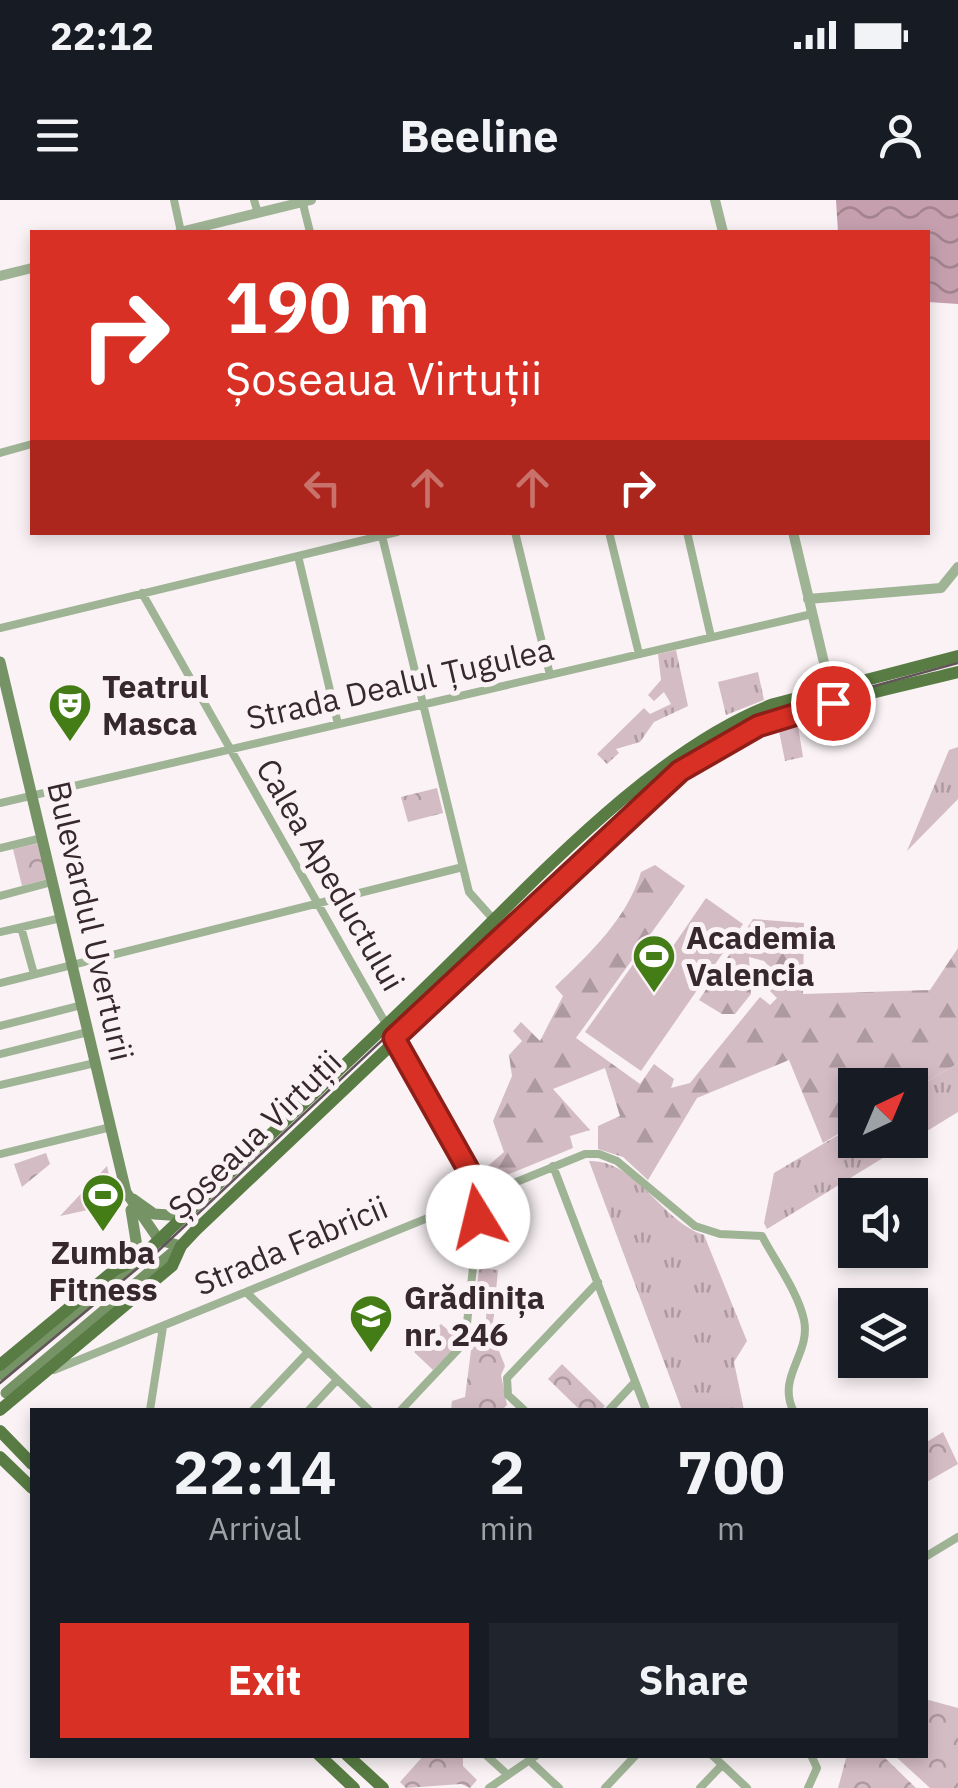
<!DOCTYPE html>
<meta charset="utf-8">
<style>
:root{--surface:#171b24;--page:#20242c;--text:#f1f3f6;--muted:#9ea1a6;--accent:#d93025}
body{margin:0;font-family:"IBM Plex Sans",sans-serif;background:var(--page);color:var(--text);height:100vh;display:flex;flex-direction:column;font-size:38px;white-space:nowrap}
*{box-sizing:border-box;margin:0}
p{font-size:32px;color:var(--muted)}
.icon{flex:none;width:55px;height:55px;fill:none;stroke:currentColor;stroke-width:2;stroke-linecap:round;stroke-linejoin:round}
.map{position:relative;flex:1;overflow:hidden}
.drawer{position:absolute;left:30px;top:1208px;width:898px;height:350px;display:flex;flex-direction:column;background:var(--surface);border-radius:0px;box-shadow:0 5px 15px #0003}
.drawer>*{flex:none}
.top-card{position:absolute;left:30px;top:30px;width:900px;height:305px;border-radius:0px;box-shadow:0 5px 15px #0003;background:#d93025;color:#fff;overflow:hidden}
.needle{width:65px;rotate:44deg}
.tools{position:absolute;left:838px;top:868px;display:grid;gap:20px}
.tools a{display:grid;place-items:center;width:90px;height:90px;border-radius:0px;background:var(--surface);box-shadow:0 5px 15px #0003;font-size:50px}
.pin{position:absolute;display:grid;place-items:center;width:85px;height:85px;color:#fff;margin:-42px;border:5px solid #fff;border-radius:50%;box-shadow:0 2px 10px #0007}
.me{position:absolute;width:110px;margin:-55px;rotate:351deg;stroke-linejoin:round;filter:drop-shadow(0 0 8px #0008)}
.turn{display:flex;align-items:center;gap:35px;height:210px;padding:0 30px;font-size:45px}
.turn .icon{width:130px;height:130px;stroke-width:2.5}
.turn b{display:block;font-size:70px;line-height:85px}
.lanes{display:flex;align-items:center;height:95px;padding:0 30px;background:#0003;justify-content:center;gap:50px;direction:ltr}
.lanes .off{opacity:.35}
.eta{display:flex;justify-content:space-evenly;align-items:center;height:170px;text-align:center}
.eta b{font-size:60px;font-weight:700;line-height:70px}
.button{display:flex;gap:20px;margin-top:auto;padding:20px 30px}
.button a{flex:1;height:115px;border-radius:0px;background:var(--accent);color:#fff;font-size:40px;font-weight:700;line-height:115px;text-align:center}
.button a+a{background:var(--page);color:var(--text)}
.status{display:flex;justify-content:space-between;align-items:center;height:70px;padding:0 50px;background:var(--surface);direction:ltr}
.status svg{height:28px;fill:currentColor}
header{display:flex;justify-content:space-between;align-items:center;height:130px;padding:0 30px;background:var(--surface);font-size:45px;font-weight:700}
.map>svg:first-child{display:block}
</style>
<div class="status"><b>22:12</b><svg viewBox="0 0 49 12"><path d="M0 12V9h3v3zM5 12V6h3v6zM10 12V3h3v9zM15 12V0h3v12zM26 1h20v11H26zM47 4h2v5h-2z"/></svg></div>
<header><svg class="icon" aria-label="menu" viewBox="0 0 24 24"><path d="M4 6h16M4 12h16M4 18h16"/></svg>Beeline<svg class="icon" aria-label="person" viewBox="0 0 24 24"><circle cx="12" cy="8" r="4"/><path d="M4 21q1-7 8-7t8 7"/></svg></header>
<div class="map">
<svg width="958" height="1588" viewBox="0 0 958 1588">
<defs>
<pattern id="grass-tufts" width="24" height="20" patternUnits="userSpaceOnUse" patternTransform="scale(2.5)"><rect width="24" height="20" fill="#d4bcc4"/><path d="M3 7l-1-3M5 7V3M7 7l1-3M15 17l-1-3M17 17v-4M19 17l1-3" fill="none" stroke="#ad99a0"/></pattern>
<pattern id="forest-firs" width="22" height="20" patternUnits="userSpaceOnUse" patternTransform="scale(2.5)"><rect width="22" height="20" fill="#d4bcc4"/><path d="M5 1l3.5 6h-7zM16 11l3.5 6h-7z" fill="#ad99a0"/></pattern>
<pattern id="park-crowns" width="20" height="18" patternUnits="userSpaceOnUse" patternTransform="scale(2.5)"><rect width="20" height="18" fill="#d4bcc4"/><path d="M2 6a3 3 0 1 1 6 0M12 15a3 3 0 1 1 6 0" fill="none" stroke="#ad99a0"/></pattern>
<pattern id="water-waves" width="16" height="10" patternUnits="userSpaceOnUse" patternTransform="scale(2.5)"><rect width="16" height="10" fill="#c59fad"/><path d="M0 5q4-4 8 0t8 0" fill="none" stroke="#a1828d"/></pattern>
</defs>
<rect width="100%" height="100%" fill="#faf2f5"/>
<path fill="url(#grass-tufts)" d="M 676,450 L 688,506 L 654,522 L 640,542 L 616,549 L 619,553 L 607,564 L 597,554 L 644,508 L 650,514 L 671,504 L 664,492 L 654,501 L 648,495 L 661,480 L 658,454 Z
M 758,472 L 764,500 L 726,515 L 718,482 Z
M 797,520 L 803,557 L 785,561 L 778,526 Z
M 958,547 L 958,599 L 907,651 L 949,550 Z
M 958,863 L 958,912 L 767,1029 L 764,1023 L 774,973 L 855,925 L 855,940 L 910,940 L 910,892 Z
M 589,961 C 637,960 661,1021 704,1035 L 747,1141 L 734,1162 L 744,1210 L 682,1210 Z"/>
<path fill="url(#forest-firs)" d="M 655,665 L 685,686 L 576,838 L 640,884 L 654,864 L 674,879 L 671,888 L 690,883 L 760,797 L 770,805 L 777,798 L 767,788 L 777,775 L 764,761 L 749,757 L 751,794 L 735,814 L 722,814 L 699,800 L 753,719 L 804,723 L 803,794 L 930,790 L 958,748 L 958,863 L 910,892 L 910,885 L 855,885 L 855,924 L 823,943 L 789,860 L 697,898 L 648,980 L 623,957 L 598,949 L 598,926 L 620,916 L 605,868 L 553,889 L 590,930 L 570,936 L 573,948 L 487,983 L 481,972 L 504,952 L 493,921 L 512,876 L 509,855 L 522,841 L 513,831 L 521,822 L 540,841 L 563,796 L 555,787 C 590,753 627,719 641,672 Z"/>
<path fill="url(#park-crowns)" d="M 437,588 L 443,613 L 408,622 L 401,597 Z
M 40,643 L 48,679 L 22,686 L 13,649 Z
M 46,953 L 50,964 L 22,987 L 14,964 Z
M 107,966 L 115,1004 L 60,1016 Z
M 479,1068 L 498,1070 L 492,1133 L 505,1166 L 501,1175 L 507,1205 L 502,1210 L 451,1210 L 452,1201 L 465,1197 L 473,1135 L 485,1130 L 487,1107 L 475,1105 Z
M 562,1164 L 605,1206 L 601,1210 L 580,1210 L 548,1179 Z
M 943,1232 L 958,1264 L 925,1283 L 925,1243 Z
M 925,1499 L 958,1508 L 958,1588 L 930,1588 L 894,1555 L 925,1555 Z
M 424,1555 L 463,1555 L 463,1566 L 477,1580 L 470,1588 L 461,1584 L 406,1588 L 400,1582 Z
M 847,1555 L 882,1555 L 916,1588 L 838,1588 Z"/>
<path fill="#d4bcc4" d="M 706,698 L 743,724 L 641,871 L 585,832 L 649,742 L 667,755 Z
M 441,1124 L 457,1138 L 456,1146 L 433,1170 L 414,1152 Z"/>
<path fill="url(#water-waves)" d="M 836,0 L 958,0 L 958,104 L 928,102 L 928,32 L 838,32 Z"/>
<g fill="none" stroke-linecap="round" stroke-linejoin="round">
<path stroke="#9fb395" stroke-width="8" d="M 174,0 L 181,32
M 254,0 L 258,13
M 302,0 L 310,32
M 0,253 L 32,244
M 381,332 L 469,692 L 494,720
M 515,332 L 550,475
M 609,332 L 639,454
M 687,332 L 711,437
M 298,356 L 338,524
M 142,393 L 386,824
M 0,428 L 397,332
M 0,603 L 812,414
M 0,648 L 42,638
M 0,696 L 52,682
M 21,727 L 34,774
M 0,732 L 61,718
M 0,783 L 463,667
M 0,826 L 82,805
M 394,838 L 482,994
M 0,854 L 88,832
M 0,885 L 95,863
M 0,954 L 111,927
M 553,966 L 646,1210
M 246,1092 L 369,1210
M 54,1170 L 585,954 L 599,954 L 617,961 L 695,1026 L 720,1034 L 762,1036 C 775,1061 798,1092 804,1120 C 811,1154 777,1176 793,1210
M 150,1210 L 163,1127
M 253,1210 L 308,1152
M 309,1210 L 337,1180
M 401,1210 L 465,1142 L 478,1021 L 474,997
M 524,1210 L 508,1195 L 507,1178 L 598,1082
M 609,1210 L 635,1182
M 925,1357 L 958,1337
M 486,1555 L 508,1575
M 712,1555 L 747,1588
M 531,1562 L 559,1588
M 489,1588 L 537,1555
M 605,1588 L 636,1555
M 700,1588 L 722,1565
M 808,1588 L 817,1568 L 811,1555"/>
<path stroke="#9fb395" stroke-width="10" d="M 715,0 L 723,32
M 180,32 L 311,0
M 0,76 L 32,68
M 793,332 L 830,488
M 808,399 L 941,388 L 958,367"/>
<path stroke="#769366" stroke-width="11" d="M 0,462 L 126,992 L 159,1040 L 181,1046
M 133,999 L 154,1014 L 184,1016
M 0,1175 L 139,1059 L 131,1010
M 6,1193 L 179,1047"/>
<path stroke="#587c43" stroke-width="12" d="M 0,1165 L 116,1069 L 139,1059 C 238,964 340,871 438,775 C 530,686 654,548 774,504 L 958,456
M 0,1210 L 172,1066 L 181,1046 L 196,1030 L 680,571 C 762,512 862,496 958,472
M 0,1231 L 32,1264
M 0,1257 L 32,1288
M 319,1555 L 354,1588
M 347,1555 L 383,1588"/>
<path stroke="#615559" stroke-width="2.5" d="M 0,1183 L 157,1052 L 676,564 L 761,517 L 958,463"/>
</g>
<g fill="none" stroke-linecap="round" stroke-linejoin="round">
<g stroke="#8d1f18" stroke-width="25">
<path id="route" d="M 478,1017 L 474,997 L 482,994 L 394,838 L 680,571 L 758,526 L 833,503"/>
</g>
<use href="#route" stroke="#d93025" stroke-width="18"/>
</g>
<defs>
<g id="theatre-pin" transform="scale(2.25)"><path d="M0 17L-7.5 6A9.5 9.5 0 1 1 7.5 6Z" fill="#447d16" stroke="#faf2f5"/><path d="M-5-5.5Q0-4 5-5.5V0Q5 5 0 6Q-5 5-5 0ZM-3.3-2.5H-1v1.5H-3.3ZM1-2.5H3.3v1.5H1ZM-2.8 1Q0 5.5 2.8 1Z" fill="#fff"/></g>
<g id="stadium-pin" transform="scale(2.25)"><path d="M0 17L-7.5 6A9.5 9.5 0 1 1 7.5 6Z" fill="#447d16" stroke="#faf2f5"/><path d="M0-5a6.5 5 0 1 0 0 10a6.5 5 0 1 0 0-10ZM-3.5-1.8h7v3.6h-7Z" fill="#fff"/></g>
<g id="school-pin" transform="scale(2.25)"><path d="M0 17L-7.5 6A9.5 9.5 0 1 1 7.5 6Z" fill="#447d16" stroke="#faf2f5"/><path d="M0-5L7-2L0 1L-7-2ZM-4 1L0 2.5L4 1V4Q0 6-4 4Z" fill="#fff"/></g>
</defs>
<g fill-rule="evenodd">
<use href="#theatre-pin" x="70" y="505"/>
<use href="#stadium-pin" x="654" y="756"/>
<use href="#stadium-pin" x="103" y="995"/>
<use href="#school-pin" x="371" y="1116"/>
</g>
<g text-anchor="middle" stroke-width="10" stroke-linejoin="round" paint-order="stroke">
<g font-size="32" fill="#36282d" stroke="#faf2f5">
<text transform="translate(400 484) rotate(-13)" y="11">Strada Dealul Țugulea</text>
<text transform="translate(330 675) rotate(60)" y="11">Calea Apeductului</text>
<text transform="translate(90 721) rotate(77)" y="11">Bulevardul Uverturii</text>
<text transform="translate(255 935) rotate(-44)" y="11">Șoseaua Virtuții</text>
<text transform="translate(291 1046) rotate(-23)" y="11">Strada Fabricii</text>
</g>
<g font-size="32" font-weight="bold" fill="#36282d" stroke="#faf2f5" text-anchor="start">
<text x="102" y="498">Teatrul<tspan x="102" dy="37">Masca</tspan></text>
<text x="686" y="749">Academia<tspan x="686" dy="37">Valencia</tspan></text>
<text x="103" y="1064" text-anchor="middle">Zumba<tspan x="103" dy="37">Fitness</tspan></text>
<text x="404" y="1109">Grădinița<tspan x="404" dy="37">nr. 246</tspan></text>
</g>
</g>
</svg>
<div class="tools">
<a><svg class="needle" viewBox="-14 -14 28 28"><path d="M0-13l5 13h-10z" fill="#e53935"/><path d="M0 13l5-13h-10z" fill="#9ea1a6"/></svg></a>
<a><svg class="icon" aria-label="sound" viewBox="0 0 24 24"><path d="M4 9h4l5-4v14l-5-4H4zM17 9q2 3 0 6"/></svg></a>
<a><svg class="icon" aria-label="layers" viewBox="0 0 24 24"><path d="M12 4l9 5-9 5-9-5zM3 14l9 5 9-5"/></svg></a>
</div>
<div class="pin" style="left:833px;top:503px;background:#d93025"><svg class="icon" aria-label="arrive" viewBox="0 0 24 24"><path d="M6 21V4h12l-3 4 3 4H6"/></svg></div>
<svg class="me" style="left:478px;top:1017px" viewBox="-20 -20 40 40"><circle r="19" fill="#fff"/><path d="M0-13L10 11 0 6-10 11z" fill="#d93025"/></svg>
<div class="top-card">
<div class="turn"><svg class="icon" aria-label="right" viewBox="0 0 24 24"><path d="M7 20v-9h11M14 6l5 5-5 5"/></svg><div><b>190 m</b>Șoseaua Virtuții</div></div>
<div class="lanes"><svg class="icon off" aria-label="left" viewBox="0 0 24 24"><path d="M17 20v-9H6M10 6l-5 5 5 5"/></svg><svg class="icon off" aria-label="ahead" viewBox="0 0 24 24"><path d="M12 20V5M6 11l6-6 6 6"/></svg><svg class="icon off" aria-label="ahead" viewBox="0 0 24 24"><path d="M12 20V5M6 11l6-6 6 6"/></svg><svg class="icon" aria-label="right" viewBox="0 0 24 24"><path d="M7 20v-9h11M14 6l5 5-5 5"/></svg></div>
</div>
<section class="drawer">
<div class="eta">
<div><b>22:14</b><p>Arrival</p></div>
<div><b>2</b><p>min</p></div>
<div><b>700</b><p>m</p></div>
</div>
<div class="button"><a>Exit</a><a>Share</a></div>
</section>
</div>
